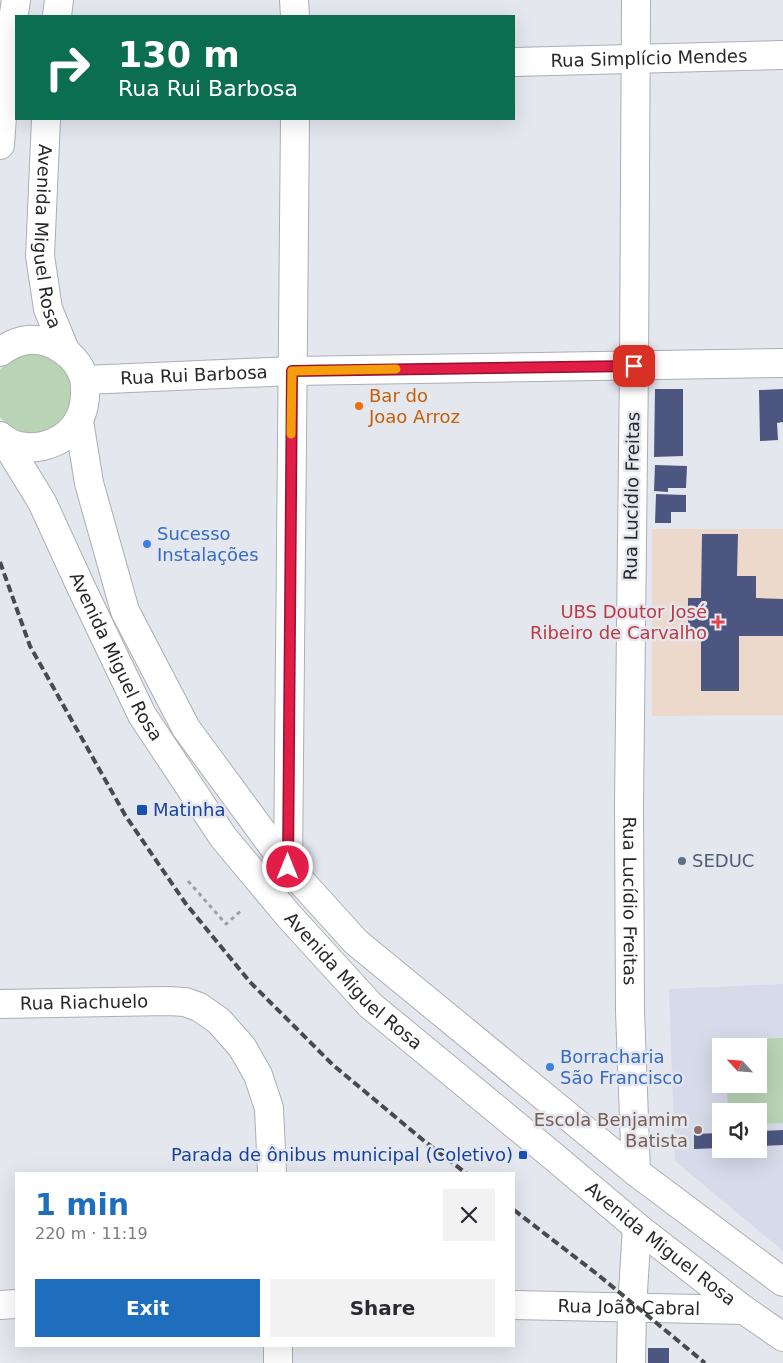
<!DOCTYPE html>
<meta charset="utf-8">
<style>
:root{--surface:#fff;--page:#f2f2f3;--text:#2b2b33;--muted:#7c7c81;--accent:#1e6ebd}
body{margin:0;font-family:"DejaVu Sans",sans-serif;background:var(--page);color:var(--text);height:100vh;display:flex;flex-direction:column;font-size:19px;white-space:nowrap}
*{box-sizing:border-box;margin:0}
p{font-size:16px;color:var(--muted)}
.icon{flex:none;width:28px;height:28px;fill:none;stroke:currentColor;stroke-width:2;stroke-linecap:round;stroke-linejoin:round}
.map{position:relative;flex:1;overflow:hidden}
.drawer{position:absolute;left:15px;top:1172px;width:500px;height:175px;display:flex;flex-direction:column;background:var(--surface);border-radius:0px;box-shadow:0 5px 20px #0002}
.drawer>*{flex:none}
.guide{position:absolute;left:15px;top:15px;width:500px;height:105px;border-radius:0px;box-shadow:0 5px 20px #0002;background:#0b6e4f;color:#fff;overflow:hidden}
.needle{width:32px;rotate:296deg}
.tools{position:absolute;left:712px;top:1038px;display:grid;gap:10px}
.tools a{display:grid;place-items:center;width:55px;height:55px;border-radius:0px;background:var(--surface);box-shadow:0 5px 20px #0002;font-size:25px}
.pin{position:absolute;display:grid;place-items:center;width:42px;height:42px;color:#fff;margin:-21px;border-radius:10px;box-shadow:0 2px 8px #0006}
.me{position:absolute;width:55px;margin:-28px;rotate:0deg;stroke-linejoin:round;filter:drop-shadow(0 0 4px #0008)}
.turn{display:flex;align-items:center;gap:18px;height:105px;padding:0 20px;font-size:22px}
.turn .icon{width:65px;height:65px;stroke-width:2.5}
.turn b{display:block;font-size:35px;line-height:42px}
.round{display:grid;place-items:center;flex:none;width:52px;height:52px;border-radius:0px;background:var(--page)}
.headline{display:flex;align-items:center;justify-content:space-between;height:85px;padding:0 20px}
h1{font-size:30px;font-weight:800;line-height:38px;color:var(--accent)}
.action{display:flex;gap:10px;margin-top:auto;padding:10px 20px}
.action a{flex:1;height:58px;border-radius:0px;background:var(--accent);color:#fff;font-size:20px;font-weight:800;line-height:58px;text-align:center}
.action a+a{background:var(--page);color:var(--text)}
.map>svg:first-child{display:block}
</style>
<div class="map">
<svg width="783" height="1363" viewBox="0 0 783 1363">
<rect width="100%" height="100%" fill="#e5e7ef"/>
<path fill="#d6dae9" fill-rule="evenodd" d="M 783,984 L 783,1251 L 675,1161 L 669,989 ZM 721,1046 L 759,1046 L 759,1084 L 721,1084 ZM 721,1111 L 759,1111 L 759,1149 L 721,1149 Z"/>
<path fill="#edd9cb" d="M 652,529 L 783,529 L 783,715 L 652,716 Z"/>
<path fill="#b8d4b4" d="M 26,353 C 30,353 34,353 38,353 C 87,360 83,435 29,434 C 18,434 7,427 0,417 L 0,370 C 7,361 15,357 26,353 Z
M 783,1038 L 783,1123 L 759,1124 L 759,1111 L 728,1111 L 727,1084 L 759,1084 L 759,1046 L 726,1046 L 726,1040 Z"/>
<path fill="#4c5680" d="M 655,389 L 683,389 L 683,456 L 654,457 Z
M 783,389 L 783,422 L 777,423 L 778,440 L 760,441 L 759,390 Z
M 655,465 L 687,466 L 686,488 L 668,488 L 668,492 L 654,491 Z
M 656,494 L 686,495 L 686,512 L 671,512 L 671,523 L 655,523 Z
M 702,534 L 738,534 L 737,576 L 756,576 L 756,598 L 783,599 L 783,636 L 739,636 L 739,691 L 701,691 L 701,639 L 688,638 L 688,598 L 701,598 Z
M 783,1130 L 783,1145 L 759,1146 L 759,1131 Z
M 721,1133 L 721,1148 L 694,1149 L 694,1134 Z
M 648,1348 L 669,1348 L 669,1363 L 648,1363 Z"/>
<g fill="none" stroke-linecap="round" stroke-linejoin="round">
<g stroke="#acaeb6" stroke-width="30">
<g id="minor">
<path d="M 294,0 L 295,16"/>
<path id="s1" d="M 636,0 L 634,366 L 629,804 L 630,1011 L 636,1172"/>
<path id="s2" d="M 514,62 L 783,55"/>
<path id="s3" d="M 85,380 L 292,371 L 783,363"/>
<path d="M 288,867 L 295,119"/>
<path id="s4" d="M 0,1004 L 168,1001 L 185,1002 L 199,1007 L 219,1021 L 242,1047 L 258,1075 L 269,1108 L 272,1174"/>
<path d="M 0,1305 L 16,1304"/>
<path id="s5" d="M 514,1305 L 744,1310"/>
<path d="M 278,1346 L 278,1363"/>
<path d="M 631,1363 L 632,1308 L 637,1227"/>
</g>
</g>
<g stroke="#acaeb6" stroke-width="30">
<g id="major">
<path d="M 57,16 L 59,0"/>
<path id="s6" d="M 46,119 L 40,256 L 48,309 L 65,350"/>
<path d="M 0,145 L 5,74 L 16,0"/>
<path d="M 0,352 C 8,346 18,341 28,340 C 52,338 77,355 84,378 C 85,382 85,386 85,390 C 86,418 71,439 43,446 C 29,449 11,447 0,436"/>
<path d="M 79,421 L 89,483 L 125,611 L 186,728 L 288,867 L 356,942 L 636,1172 L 783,1282"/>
<path id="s7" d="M 4,440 L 42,502 L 81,587 L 142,715 L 223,837 L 288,915 L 370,1005 L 553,1156 L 637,1227 L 744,1310 L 783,1337"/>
</g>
</g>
<path stroke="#9ea0a6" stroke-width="3" stroke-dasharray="4 4" stroke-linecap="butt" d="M 188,881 L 226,924 L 242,910"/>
<use href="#minor" stroke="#fff" stroke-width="28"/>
<use href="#major" stroke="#fff" stroke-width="28"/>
<path stroke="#494a4e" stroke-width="4" stroke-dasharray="8 4" stroke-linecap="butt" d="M 0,562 L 30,646 L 125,815 L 186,904 L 250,982 L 333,1065 L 423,1140 L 467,1174
M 514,1210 L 597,1274 L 705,1363"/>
</g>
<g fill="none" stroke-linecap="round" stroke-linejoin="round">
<g stroke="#92132f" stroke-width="12">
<path id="route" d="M 288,867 L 292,371 L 634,366"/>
</g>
<use href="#route" stroke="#e11d48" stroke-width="9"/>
<path stroke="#f59e0b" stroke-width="9" d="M 291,434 L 292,371 L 396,369"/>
</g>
<circle fill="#e8710a" stroke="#e5e7ef" stroke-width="2" cx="359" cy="406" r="5"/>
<g fill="#3f7fe0" stroke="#e5e7ef" stroke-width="2">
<circle cx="147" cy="544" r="5"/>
<circle cx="550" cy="1067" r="5"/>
</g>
<path fill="#e0444e" stroke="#e5e7ef" stroke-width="2" d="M715.5 614.5h5v5h5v5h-5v5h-5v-5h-5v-5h5z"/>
<g fill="#1a4fb4" stroke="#e5e7ef" stroke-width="2">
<rect x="136" y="804" width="12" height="12" rx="2.5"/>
<rect x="518" y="1150" width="10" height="10" rx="2.5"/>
</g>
<circle fill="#5c6f8a" stroke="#e5e7ef" stroke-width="2" cx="682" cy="861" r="5"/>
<circle fill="#8d6e63" stroke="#e5e7ef" stroke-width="2" cx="698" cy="1130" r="5"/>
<g text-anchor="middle" stroke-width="5" stroke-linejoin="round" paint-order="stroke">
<g font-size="18" fill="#27282a" stroke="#e5e7ef">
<text dy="6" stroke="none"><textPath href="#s2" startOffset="135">Rua Simplício Mendes</textPath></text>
<text dy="6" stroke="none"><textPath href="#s6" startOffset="118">Avenida Miguel Rosa</textPath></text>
<text dy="6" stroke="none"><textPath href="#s3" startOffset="109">Rua Rui Barbosa</textPath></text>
<text transform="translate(632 496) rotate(-89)" y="6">Rua Lucídio Freitas</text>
<text dy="6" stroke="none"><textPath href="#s7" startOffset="244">Avenida Miguel Rosa</textPath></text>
<text dy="6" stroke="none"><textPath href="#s1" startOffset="901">Rua Lucídio Freitas</textPath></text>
<text dy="6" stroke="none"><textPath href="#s7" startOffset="649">Avenida Miguel Rosa</textPath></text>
<text dy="6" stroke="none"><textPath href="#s4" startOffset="84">Rua Riachuelo</textPath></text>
<text dy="6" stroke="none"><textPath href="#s7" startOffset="1054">Avenida Miguel Rosa</textPath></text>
<text dy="6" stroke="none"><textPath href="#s5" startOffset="115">Rua João Cabral</textPath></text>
</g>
<g font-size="18" fill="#c56008" stroke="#e5e7ef" text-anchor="start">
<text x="369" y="402">Bar do<tspan x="369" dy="21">Joao Arroz</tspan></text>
</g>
<g font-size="18" fill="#366cbe" stroke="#e5e7ef" text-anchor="start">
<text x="157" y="540">Sucesso<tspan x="157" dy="21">Instalações</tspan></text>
<text x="560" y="1063">Borracharia<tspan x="560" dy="21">São Francisco</tspan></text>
</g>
<g font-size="18" fill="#be3a42" stroke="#e5e7ef" text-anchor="end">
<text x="707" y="618">UBS Doutor José<tspan x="707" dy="21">Ribeiro de Carvalho</tspan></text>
</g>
<g font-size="18" fill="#164399" stroke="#e5e7ef" text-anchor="start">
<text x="153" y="816">Matinha</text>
<text x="513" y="1161" text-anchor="end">Parada de ônibus municipal (Coletivo)</text>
</g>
<g font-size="18" fill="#4e5e75" stroke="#e5e7ef" text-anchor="start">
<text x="692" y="867">SEDUC</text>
</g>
<g font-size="18" fill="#785e54" stroke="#e5e7ef" text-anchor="end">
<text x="688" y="1126">Escola Benjamim<tspan x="688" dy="21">Batista</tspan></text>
</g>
</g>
</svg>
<div class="tools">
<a><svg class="needle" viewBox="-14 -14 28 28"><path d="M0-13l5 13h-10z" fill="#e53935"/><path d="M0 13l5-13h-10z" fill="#7c7c81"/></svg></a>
<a><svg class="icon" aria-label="sound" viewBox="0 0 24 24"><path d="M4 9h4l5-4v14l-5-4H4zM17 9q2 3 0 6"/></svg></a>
</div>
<div class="pin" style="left:634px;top:366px;background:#d93025"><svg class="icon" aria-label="arrive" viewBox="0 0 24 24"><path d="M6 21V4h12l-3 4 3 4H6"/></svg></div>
<svg class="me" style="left:288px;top:867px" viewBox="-20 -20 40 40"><circle r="17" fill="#e11d48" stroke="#fff" stroke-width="3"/><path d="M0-11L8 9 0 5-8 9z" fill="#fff"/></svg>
<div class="guide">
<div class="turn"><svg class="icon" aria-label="right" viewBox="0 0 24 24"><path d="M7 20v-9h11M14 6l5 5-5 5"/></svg><div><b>130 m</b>Rua Rui Barbosa</div></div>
</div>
<section class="drawer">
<div class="headline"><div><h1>1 min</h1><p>220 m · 11:19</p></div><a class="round"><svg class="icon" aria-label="close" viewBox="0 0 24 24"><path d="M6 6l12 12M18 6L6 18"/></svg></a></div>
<div class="action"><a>Exit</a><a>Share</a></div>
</section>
</div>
